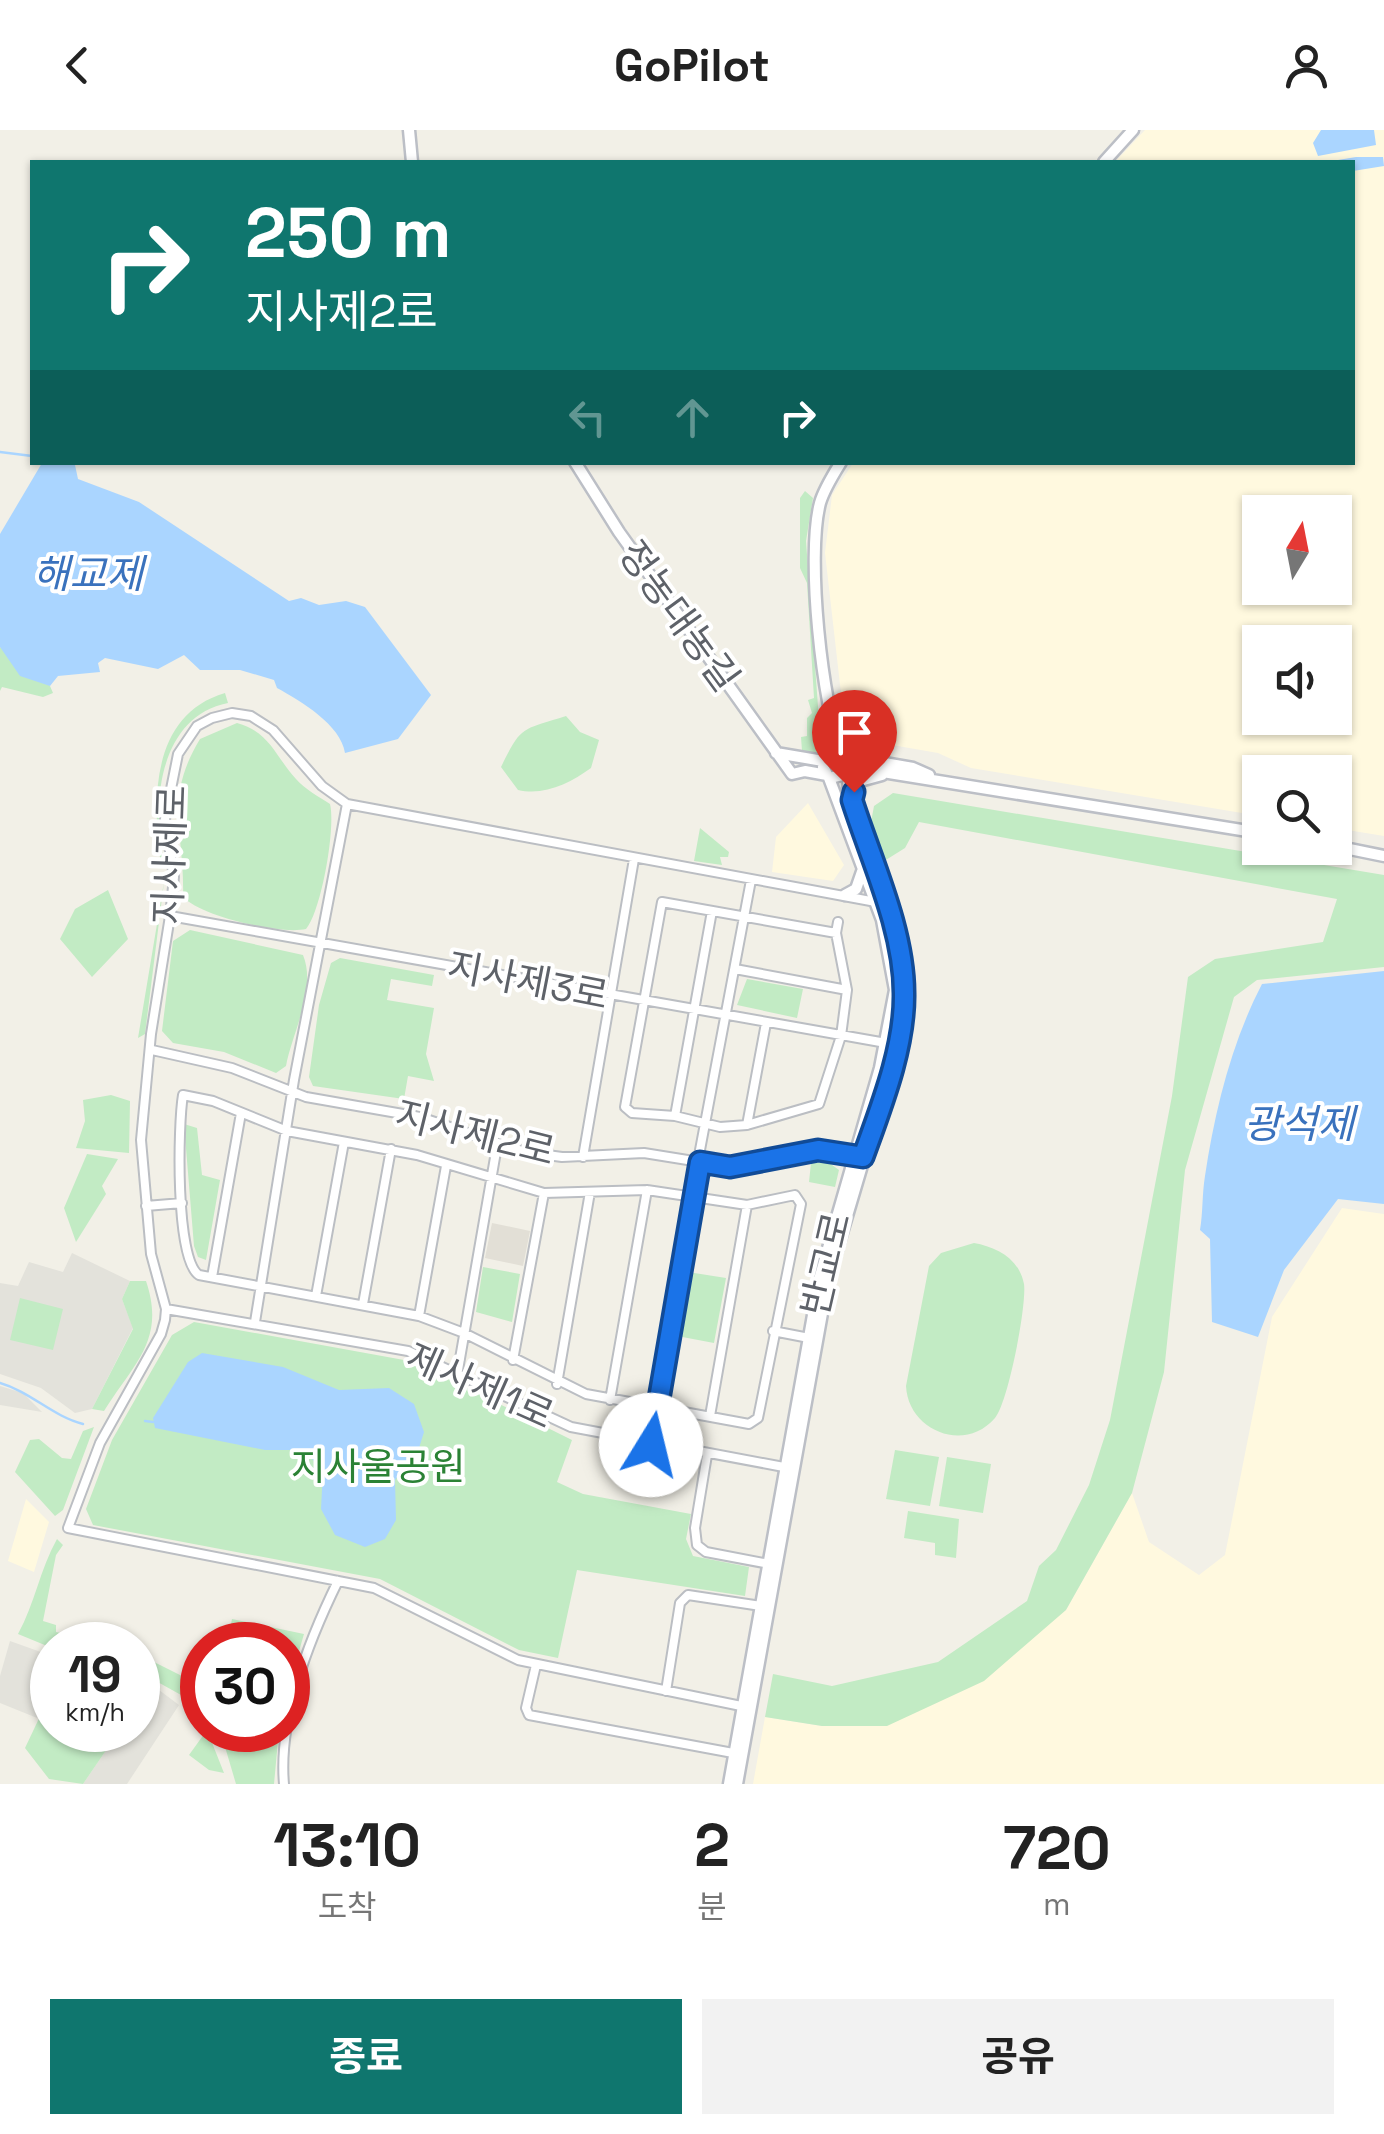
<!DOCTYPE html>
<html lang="ko">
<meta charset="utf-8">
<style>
:root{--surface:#fff;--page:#f2f2f2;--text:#222;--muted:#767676;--accent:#0f766e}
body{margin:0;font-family:"Space Grotesk","Noto Sans KR",sans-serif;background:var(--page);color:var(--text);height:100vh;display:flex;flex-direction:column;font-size:38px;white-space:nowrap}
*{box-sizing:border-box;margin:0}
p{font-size:32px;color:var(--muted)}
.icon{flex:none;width:55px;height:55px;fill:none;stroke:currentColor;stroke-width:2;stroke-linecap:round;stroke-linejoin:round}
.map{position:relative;height:1654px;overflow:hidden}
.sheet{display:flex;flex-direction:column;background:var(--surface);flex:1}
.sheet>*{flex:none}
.guide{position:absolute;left:30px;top:30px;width:1325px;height:305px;border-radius:0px;box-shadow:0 2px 8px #0004;background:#0f766e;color:#fff;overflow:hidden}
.needle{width:65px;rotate:10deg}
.controls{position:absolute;left:1242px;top:365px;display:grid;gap:20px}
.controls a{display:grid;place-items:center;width:110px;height:110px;border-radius:0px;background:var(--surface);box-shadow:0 2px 8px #0004;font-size:50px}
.speed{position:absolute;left:30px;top:1492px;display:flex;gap:20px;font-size:50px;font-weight:700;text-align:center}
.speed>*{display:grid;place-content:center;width:130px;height:130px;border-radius:50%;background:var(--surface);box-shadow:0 2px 8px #0004;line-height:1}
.speed small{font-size:25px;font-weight:400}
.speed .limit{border:15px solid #d22;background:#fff;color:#111}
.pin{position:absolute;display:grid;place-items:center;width:85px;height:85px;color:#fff;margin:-102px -42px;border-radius:50% 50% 50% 0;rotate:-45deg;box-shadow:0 0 10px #0007}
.pin .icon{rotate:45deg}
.me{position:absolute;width:110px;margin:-55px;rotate:9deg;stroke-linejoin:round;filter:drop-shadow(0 0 8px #0008)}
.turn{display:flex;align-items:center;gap:35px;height:210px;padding:0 50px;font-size:45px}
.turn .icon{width:130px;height:130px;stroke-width:2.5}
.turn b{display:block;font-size:70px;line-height:85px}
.lanes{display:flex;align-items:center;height:95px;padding:0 50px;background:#0003;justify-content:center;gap:50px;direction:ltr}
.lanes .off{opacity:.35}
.eta{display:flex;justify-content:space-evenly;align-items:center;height:170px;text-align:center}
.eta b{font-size:60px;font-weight:700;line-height:70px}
.cta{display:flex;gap:20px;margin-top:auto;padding:20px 50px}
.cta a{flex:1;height:115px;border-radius:0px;background:var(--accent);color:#fff;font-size:40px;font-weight:700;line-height:115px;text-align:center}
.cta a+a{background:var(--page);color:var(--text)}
header{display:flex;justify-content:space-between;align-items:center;height:130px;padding:0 50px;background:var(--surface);font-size:45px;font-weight:700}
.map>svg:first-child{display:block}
</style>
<header><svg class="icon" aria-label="back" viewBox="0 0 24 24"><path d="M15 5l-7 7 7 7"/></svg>GoPilot<svg class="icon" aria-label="person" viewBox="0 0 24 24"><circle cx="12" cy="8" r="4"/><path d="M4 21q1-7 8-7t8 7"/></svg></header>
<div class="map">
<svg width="1384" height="1654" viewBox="0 0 1384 1654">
<rect width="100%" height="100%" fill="#f2f0e7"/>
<path fill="#fff9df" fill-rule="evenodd" d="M 1145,0 L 1384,0 L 1384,706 L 1335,698 L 1335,642 L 1260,642 L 1260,686 L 971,638 L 938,623 L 846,607 L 825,423 L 832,365 L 853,333 L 1352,332 L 1352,32 L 1115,32 ZM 1260,382 L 1335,382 L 1335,458 L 1260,458 ZM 1260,512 L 1335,512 L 1335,588 L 1260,588 Z
M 808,673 L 844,735 L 833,751 L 772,742 L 776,707 Z
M 1342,1078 L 1384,1084 L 1384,1654 L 753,1654 L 765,1587 L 822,1596 L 1066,1480 L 1132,1363 L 1149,1412 L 1199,1445 L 1225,1425 L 1272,1187 Z
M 26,1369 L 49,1392 L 34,1442 L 8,1431 Z"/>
<path fill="#e3e2db" d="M 72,1123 L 130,1151 L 122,1169 L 133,1198 L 92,1279 L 75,1283 L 41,1258 L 0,1244 L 0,1153 L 18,1156 L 29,1132 L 63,1142 Z
M 0,1256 L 23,1263 L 42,1282 L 0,1275 Z
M 10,1511 L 52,1526 L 52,1561 L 42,1590 L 0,1573 L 0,1546 Z
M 151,1554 L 179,1575 L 127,1654 L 83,1654 L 120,1600 L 138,1600 L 138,1574 Z"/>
<path fill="#e2dfd6" d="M 492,1093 L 530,1101 L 523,1136 L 485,1128 Z"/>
<path fill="#c2ebc4" d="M 805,361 L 813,368 L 806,411 L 821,618 L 816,623 L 802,621 L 801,607 L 807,606 L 807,588 L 812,583 L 808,570 L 814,568 L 807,453 L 800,438 L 800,368 Z
M 0,517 L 50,556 L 53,563 L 43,567 L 2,557 L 0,561 Z
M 225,563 L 228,573 C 174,583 157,641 159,690 C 159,705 165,724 161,735 C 152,672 150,585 225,563 Z
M 566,586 L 580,602 L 599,610 L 591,638 C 570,653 545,666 518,660 L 501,637 C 521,596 521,600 566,586 Z
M 237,593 C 270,602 275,626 296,649 C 305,659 319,667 330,674 C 336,698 321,782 306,799 C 279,805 201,786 183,767 C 185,702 163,670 200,609 Z
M 893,663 L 1384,745 L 1384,837 L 1257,850 L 1234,867 L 1185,1040 L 1164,1242 L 1132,1363 L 1066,1480 L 984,1551 L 887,1596 L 822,1596 L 765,1587 L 773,1544 L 832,1556 L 938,1532 L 1027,1471 L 1039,1436 L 1056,1420 L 1089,1355 L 1110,1290 L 1172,966 L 1188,847 L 1215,829 L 1323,812 L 1337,769 L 919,692 L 905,718 L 881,733 L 871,692 L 874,676 Z
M 700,698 L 729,722 L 728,727 L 720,727 L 722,735 L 694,731 Z
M 164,752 L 145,904 L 138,908 Z
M 108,760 L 128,809 L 92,847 L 60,809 L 75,779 Z
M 190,800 L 303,825 C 317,859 292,903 286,936 L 276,943 L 224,922 L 173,913 L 162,901 L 173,811 Z
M 340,828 L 434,845 L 432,856 L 391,849 L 387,870 L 434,878 L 426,924 L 434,951 L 408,946 L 404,969 L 313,956 L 309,947 L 319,875 L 331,833 Z
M 747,849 L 803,859 L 797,888 L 737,875 Z
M 111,965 L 130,971 L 129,1023 L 76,1018 L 85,991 L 83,970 Z
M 184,994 L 197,998 L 202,1045 L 220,1050 L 206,1130 L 198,1127 L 194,1116 Z
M 87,1024 L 118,1029 L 102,1056 L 106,1064 L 76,1112 L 64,1078 Z
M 828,1032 L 839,1040 L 835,1057 L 809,1052 L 811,1033 Z
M 974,1113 C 996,1117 1019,1128 1024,1154 C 1027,1175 1008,1273 995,1288 C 964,1324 908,1300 906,1256 L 929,1136 L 941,1123 Z
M 483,1137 L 520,1144 L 512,1192 L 476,1182 Z
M 688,1142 L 726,1148 L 714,1213 L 677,1206 Z
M 130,1151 L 146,1151 C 166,1210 134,1233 104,1281 L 92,1279 L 133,1199 L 122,1169 Z
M 20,1168 L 63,1179 L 53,1220 L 10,1210 Z
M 194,1192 L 415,1232 L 572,1310 L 557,1352 L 583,1364 L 691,1384 L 686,1409 L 693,1426 L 749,1437 L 745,1466 L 577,1440 L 558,1528 L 519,1520 L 380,1449 L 93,1395 L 86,1379 L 112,1310 L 172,1205 Z
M 94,1297 L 63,1380 L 55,1386 L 15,1342 L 30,1310 L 39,1309 L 62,1328 L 71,1329 L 83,1301 Z
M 895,1320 L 939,1327 L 930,1376 L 886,1369 Z
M 947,1327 L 991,1334 L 983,1383 L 939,1376 Z
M 908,1381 L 959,1389 L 956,1428 L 935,1425 L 935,1413 L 904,1408 Z
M 57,1409 L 63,1415 L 56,1425 L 43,1491 L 56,1495 L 56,1502 L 96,1511 L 97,1504 L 116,1515 L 52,1518 L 18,1504 C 35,1473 40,1439 57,1409 Z
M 232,1489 L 304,1504 L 288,1559 L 288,1515 L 227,1515 Z
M 138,1524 L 202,1556 L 202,1583 L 190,1570 L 138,1541 Z
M 52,1561 L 52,1600 L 120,1600 L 83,1654 L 49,1649 L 25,1618 Z
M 207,1600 L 224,1643 L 209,1640 L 189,1625 Z
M 220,1600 L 279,1600 L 274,1654 L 236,1654 Z"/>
<path fill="#aad5ff" d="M 1321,0 L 1374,0 L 1376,15 L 1318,26 L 1313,13 Z
M 1356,27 L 1383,27 L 1384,36 L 1353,41 L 1352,32 L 1326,32 Z
M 42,333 L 75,335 L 78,349 L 139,372 L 289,471 L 301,468 L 319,475 L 346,471 L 365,477 L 431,565 L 398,609 L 345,623 C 341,595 301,571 277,558 L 274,550 L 240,540 L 200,540 L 184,525 L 158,539 L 105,528 L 98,533 L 100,542 L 58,546 L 50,556 L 20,546 L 0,517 L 0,404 Z
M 1384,841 L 1384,1074 L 1338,1069 L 1284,1140 L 1258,1207 L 1212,1192 L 1210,1109 L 1200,1100 C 1203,1082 1202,1064 1205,1046 C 1215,980 1231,914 1262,854 Z
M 202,1223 L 283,1237 L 339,1260 L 389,1258 L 414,1274 L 424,1302 L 419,1318 L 395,1350 L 396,1390 L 385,1409 L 365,1417 L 335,1405 L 321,1379 L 323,1340 L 303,1320 L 265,1320 L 155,1298 L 153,1288 L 188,1232 Z"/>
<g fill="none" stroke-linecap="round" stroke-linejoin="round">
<path stroke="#aad5ff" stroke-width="2.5" d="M 0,322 L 32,326
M 0,1253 C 31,1262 52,1286 83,1294
M 145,1291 L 153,1292"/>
<g stroke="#bbbec3" stroke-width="12">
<path id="street" d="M 170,786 L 886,913
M 838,792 L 836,803 L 847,860
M 735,839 L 847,860 L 841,906 L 819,974 L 747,995 L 720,997 L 675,986 L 632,983 L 625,977 L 662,772 L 836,803
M 152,920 L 232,938 L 306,967 L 420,987 L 525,1022 L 562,1027 L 644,1023 L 731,1037 L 818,1020 L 859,1026
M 183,965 L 213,971 L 287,1001 L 417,1025 L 544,1063 L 647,1060 L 747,1075 L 795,1065 L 801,1074 L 758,1288 L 749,1294 L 586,1264 L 464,1203 L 419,1186 L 199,1145 C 175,1130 178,994 183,965 Z
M 675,986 L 712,781
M 747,995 L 766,893
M 583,1027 L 634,729
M 146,1076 L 182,1073
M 212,1147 L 241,983
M 316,1166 L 344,1012
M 363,1174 L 391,1019
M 166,1179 L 408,1221 L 571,1297 L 789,1338
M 419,1186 L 446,1036
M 255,1192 L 294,950 L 347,674
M 773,1201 L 809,1208
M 513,1230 L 544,1063
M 458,1240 L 497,1016
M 557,1254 L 590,1062
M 610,1270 L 647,1060
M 710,1286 L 747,1075
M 651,1315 L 700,1020 L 751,750
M 707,1325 L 695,1398 L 697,1415 L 706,1422 L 769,1434
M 536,1535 L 526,1578 L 529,1585 L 733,1623
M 666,1561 L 680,1473 L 688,1465 L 761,1476
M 746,1577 L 518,1530 L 374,1458 L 68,1398 L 100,1313 L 161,1204 L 165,1190 L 166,1179 L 151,1124 L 141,1010 L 151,904 L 170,786 L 174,747 L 165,689 L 178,624 L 197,596 L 212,588 L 232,583 L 251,586 L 273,600 L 322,656 L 347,674 L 876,772
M 284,1654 C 278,1587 309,1510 338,1451"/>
</g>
<g stroke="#bcbfc6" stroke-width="15">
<path id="secondary" d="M 409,0 L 412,32
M 1104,32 L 1133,0
M 575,332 L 619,402 L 792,644 L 805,641 L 827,645
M 841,332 C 833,345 824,359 820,373 C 806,426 822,575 842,625
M 776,623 L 823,631
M 844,626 L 913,638 L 929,645
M 849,642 L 858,638 L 1260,703
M 852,670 L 860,651 L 882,645
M 1335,716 L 1384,726
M 845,765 L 856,759 L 864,736
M 729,1654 L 820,1146 L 880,938 L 895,860 L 882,790 L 829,648
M 737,1654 L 828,1150 L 890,941 L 905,863 L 898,817 L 848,664 L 849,634 L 839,624 L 825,628 L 823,637 L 829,648 L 847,644"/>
</g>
<use href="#street" stroke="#fff" stroke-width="8"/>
<use href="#secondary" stroke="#fff" stroke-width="10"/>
</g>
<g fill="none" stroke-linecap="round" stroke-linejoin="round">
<g stroke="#114b97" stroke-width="25">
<path id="route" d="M 651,1315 L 700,1032 L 730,1037 L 818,1020 L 863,1027 C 881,977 905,917 904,863 C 904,799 871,730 852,670 L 854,662"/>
</g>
<use href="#route" stroke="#1a73e8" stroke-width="18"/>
</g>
<g text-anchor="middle" stroke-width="8" stroke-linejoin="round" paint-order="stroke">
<g font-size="38" fill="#5e6269" stroke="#fff">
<text transform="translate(679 486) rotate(54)" y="13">정농대농길</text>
<text transform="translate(170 725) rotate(-88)" y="13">지사제로</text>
<text transform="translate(528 851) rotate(11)" y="13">지사제3로</text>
<text transform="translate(475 1003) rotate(14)" y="13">지사제2로</text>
<text transform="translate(826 1134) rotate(-77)" y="13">반교로</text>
<text transform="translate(480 1256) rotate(24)" y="13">제사제1로</text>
</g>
<g font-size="38" fill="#2b8235" stroke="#fff">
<text x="378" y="1350">지사울공원</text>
</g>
<g font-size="40" font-style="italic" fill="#3a72bd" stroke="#fff">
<text x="88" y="458">해교제</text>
<text x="1299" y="1008">광석제</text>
</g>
</g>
</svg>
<div class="controls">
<a><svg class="needle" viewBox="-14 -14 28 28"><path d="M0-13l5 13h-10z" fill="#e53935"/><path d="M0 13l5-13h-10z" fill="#767676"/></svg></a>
<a><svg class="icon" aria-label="sound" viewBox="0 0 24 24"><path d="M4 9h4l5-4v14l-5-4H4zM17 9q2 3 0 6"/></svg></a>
<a><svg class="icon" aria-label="search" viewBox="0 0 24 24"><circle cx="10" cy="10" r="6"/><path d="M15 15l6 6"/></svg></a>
</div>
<div class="speed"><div>19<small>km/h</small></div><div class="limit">30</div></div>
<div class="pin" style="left:854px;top:662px;background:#d93025"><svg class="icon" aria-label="arrive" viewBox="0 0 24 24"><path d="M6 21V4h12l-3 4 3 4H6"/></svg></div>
<svg class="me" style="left:651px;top:1315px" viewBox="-20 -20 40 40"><circle r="19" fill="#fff"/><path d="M0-13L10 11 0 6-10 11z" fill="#1a73e8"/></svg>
<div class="guide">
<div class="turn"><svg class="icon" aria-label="right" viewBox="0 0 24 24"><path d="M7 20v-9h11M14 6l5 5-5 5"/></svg><div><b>250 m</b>지사제2로</div></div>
<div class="lanes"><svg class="icon off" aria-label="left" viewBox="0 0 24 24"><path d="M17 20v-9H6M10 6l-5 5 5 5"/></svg><svg class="icon off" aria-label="ahead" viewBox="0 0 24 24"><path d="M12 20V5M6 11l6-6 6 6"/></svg><svg class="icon" aria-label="right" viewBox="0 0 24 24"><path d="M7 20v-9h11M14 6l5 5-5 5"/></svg></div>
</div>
</div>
<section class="sheet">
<div class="eta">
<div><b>13:10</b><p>도착</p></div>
<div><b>2</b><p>분</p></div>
<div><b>720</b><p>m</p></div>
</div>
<div class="cta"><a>종료</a><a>공유</a></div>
</section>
